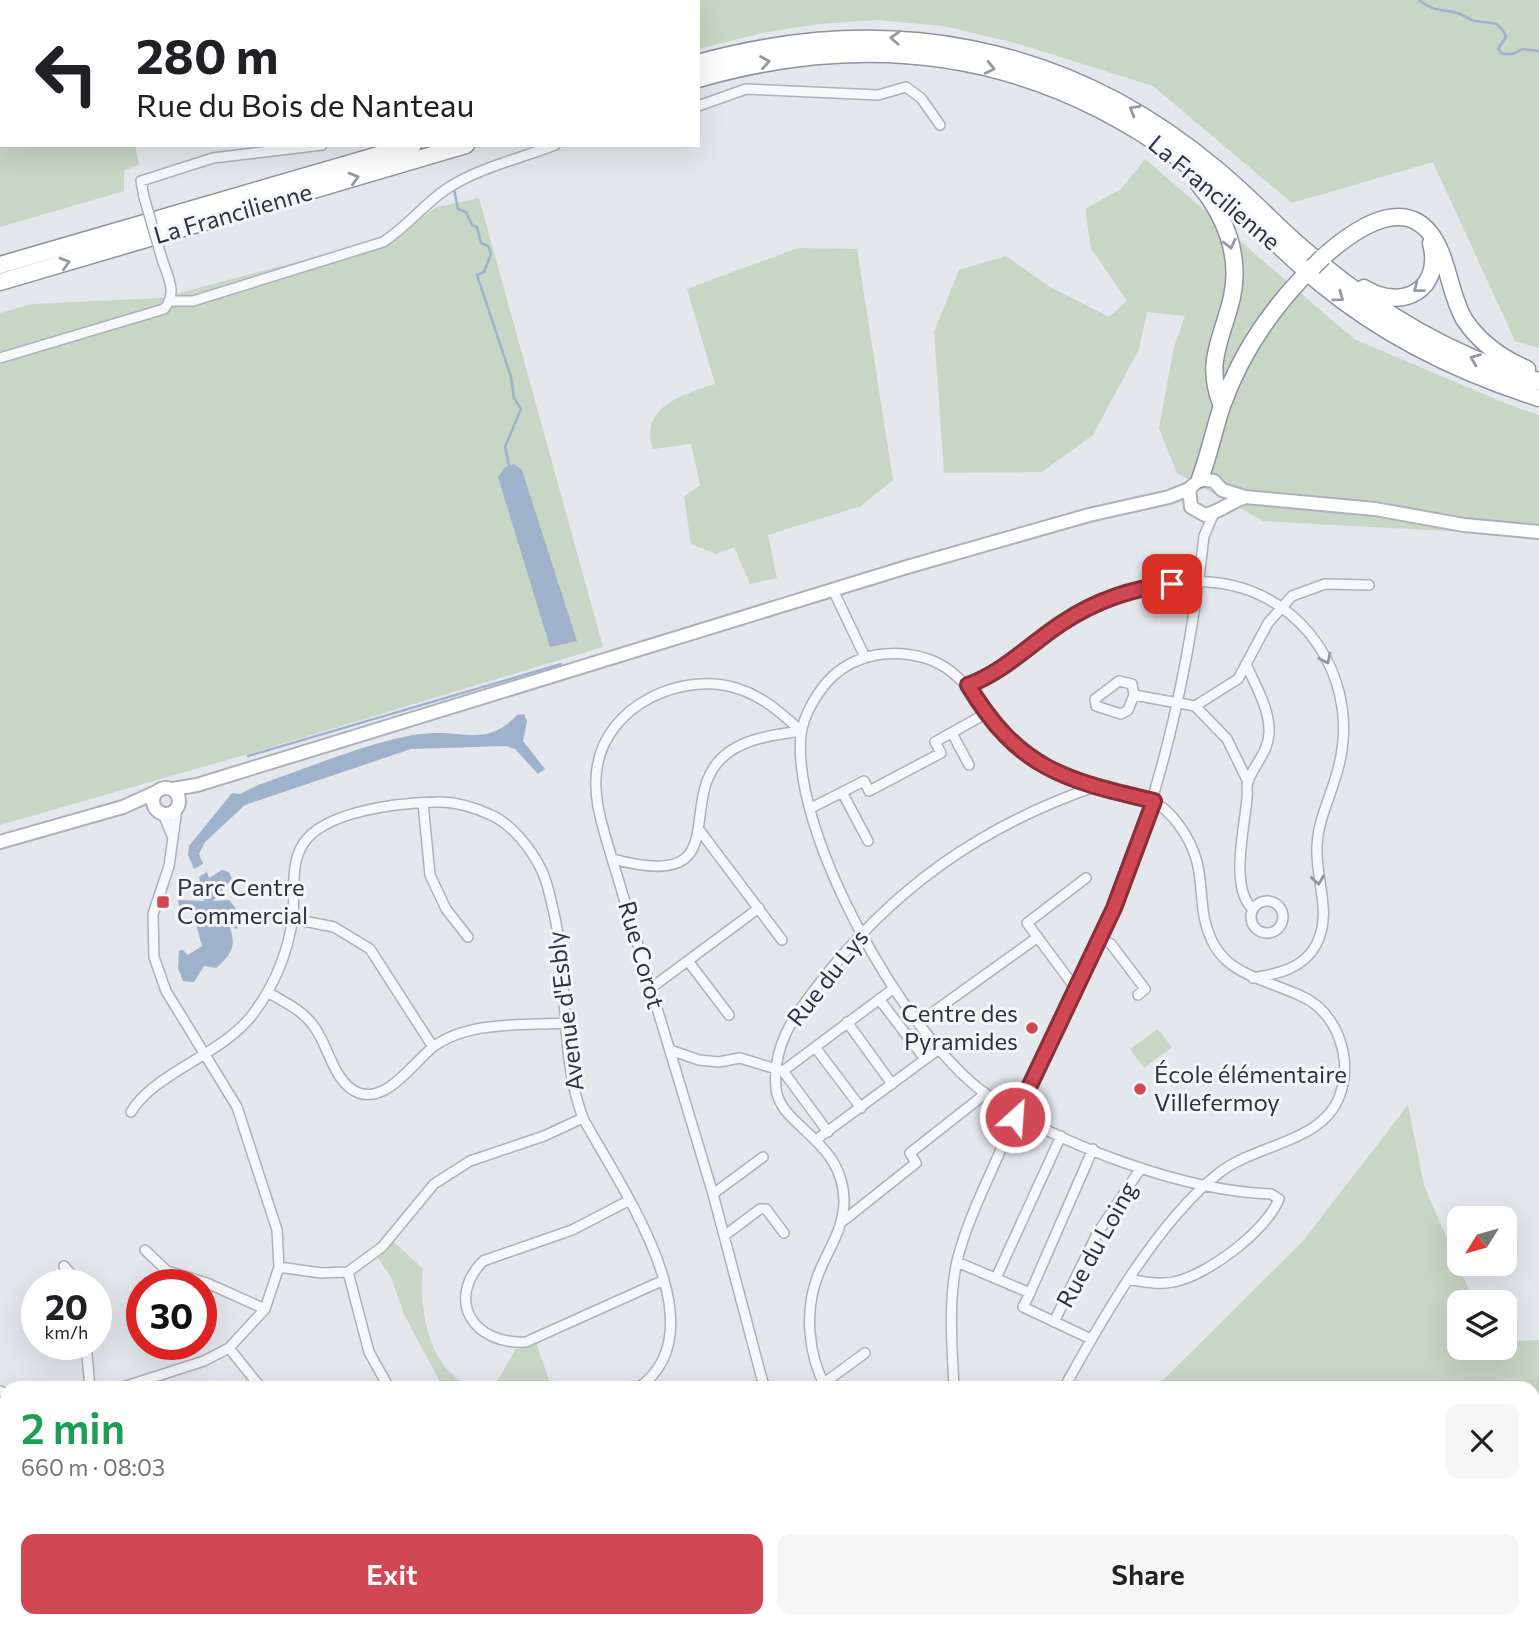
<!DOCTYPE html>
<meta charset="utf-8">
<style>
:root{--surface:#fff;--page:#f6f6f6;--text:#202124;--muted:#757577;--accent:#d14855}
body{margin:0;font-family:Commissioner,sans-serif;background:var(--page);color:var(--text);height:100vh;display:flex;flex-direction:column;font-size:26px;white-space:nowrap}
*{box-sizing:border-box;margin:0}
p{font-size:23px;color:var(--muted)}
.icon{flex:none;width:38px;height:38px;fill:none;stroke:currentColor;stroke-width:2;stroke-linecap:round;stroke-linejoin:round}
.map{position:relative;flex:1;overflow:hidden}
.sheet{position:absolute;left:0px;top:1381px;width:1540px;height:247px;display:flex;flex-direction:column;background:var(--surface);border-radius:21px 21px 0 0;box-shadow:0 7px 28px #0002}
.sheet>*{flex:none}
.banner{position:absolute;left:0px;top:0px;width:700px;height:147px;box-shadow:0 7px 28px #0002;background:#fff;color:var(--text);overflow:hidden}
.needle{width:46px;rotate:233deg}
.controls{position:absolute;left:1447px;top:1206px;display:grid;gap:14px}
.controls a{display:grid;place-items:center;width:70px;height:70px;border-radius:14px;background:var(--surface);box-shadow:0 7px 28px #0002;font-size:35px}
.speed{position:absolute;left:21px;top:1269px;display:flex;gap:14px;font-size:35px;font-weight:700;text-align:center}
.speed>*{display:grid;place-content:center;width:91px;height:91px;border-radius:50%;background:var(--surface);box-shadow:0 7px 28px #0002;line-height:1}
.speed small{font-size:18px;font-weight:400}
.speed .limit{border:10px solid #d22;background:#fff;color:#111}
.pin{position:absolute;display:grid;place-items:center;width:60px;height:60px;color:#fff;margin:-30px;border-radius:14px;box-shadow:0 4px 10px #0006}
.me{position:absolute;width:77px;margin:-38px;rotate:26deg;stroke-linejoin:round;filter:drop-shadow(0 0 5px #0008)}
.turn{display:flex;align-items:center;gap:24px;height:147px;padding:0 21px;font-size:32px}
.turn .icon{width:91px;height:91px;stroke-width:2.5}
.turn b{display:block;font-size:49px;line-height:60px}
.round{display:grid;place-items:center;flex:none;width:74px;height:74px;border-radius:14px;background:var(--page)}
.summary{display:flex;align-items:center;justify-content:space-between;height:119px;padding:0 21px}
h1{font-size:42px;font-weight:600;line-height:52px;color:#1e9e55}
.action{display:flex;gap:14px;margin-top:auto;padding:14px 21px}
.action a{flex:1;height:80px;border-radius:14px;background:var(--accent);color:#fff;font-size:28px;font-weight:600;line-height:80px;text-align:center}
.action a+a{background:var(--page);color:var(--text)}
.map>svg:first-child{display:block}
</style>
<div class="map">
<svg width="1539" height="1627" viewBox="0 0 1539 1627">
<rect width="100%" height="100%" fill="#e4e7ec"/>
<path fill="#c8d6c5" d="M 0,0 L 364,0 L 2,2 L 2,145 L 135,145 L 139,164 L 124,171 L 124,191 L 0,227 Z
M 603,0 L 1539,0 L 1539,348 L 1515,341 L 1433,162 L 1292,203 L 1153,86 L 1019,44 L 944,26 L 876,20 L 818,24 L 758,34 L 698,49 L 698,2 Z
M 1145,159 L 1354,339 L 1507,404 L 1539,415 L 1539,536 L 1263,521 L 1177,473 L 1159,428 L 1174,347 L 1185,316 L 1147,312 L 1139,349 L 1093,435 L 1042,472 L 944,473 L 934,332 L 959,270 L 1006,256 L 1050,287 L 1109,317 L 1127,301 L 1091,248 L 1085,209 L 1121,189 Z
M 479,198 L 603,647 L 262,750 L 0,825 L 0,313 L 32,304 L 160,298 L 395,236 L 437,207 Z
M 798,248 L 857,249 L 893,480 L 861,506 L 768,535 L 777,578 L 750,584 L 734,547 L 716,554 L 691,544 L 684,497 L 700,485 L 691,444 L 653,449 C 638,408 683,394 715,384 L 687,289 Z
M 1158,1029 L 1172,1047 L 1144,1068 L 1130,1049 Z
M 1408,1105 L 1424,1185 L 1474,1302 L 1460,1302 L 1460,1348 L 1505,1348 L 1505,1341 L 1539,1340 L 1539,1406 L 1533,1424 L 1533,1388 L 1155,1388 L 1303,1241 Z
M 393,1241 L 423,1269 C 419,1311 428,1373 476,1388 L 443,1388 L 404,1314 L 391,1277 L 378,1258 Z
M 536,1343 L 552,1388 L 488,1388 L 495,1385 L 515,1350 Z
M 1533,1535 L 1539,1542 L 1539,1627 L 583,1627 L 581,1621 L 1533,1620 Z"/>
<path fill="#9fb2cc" d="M 514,464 L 522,470 L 577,641 L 550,647 L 498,477 L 505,467 Z
M 524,714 L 527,721 L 523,741 L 545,769 L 538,774 L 515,749 L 506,746 L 411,749 L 245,805 L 205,842 L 199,854 L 203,864 L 194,869 L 188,855 L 189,846 L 232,793 L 240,794 L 258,785 C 306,769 384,735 433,733 C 469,732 489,745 517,715 Z
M 222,870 L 229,872 L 232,879 L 213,901 L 229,900 L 242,916 L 237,929 L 229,925 C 237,946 232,954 216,968 L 204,966 L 194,982 L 183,981 L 178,968 L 179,951 L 183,950 L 188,955 L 202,946 L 191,906 L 179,906 L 178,900 L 204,901 L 199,877 L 207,872 L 209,878 Z"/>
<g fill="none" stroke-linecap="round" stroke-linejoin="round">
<path stroke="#9fb2cc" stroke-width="2.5" d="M 1419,0 C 1433,12 1445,9 1460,14 C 1466,16 1469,20 1475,21 C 1492,24 1499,19 1506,37 L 1498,49 L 1503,54 L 1513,54 L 1522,49 L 1539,51
M 454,189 L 458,209 L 466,212 L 472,225 L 477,227 L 481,243 L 488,246 L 491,254 L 484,272 L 477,275 L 511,377 L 514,398 L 521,409 L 505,447 L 509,465
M 248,756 L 561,664"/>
<g stroke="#acb1ba" stroke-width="12">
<path id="street" d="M 698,106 L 746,89 L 878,95 L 906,87 L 921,98 L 940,125
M 144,197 L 141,181 L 213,158 L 322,145
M 171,301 L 193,301 L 383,242 C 408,226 423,205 445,190 C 477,168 519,159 555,145
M 0,358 L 164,309 C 178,294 168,277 162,259
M 833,590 L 864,655
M 1247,666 C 1256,687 1270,709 1269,733 C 1268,754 1253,765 1248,782 C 1246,787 1248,793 1247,798 C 1245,826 1229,889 1253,909
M 1119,681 L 1132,684 L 1134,695 L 1128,710 L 1121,714 L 1096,706 L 1095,699 Z
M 967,685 C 1003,672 1030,646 1060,625 C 1110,590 1182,570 1242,588 C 1316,611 1358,690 1339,765 C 1333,792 1318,818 1317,846 C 1315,880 1333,913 1316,945 C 1303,969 1277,974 1253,978
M 1134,695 L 1195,706 L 1227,739 L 1248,782
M 1195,706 L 1238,679 L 1268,623 L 1292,596 L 1325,584 L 1369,585
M 952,733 L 969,765
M 842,792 L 868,841
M 423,803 L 430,875 L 446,909 L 468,937
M 811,808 L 864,781 L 869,791 L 941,753 L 935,742 L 985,714
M 163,814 L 173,838
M 700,831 L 782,940
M 613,859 C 743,894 669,794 729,752 C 750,737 776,735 801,731
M1251 917a16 16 0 1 1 32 0a16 16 0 1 1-32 0Z
M 293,919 L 334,927 L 370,949 L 433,1047
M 1100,938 L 1111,944 L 1145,989 L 1138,995
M 688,961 L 729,1015
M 651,988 L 759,908
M 1076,989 L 1027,923 L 1086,878
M 269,993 C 286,1003 304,1011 315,1028 C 329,1047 334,1084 359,1093 C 387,1103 414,1062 433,1047 C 469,1020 524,1026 567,1023
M 879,999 L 925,1059
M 847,1022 L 892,1084
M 918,1023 L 1038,937
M 815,1047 L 861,1108
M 670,1050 L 699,1060 L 719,1062 L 740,1058 L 783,1071 L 893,989
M 783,1071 L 828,1132
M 131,1112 C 154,1073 222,1055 253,1014 C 274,986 288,952 293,917 C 295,894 290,864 303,844 C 324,811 398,803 435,802 C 454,801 474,807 491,815 C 512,824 531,849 541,869 C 547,880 550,896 553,909 C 570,978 558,1052 583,1118 C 617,1182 724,1329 638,1388
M 817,1139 L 939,1049
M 713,1194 L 763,1157
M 628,1201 L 572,1230 L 483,1261 C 445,1301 474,1345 526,1342 L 664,1280
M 843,1221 L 916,1163 L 910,1153 L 985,1094
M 724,1236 L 760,1209 L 766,1209 L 784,1233
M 145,1250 L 167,1271 L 207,1283 L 265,1309
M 957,1262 L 1030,1293 L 1023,1307 L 1091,1339
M 64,1266 L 80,1284
M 279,1267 L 321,1273 L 348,1272 L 382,1247 L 434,1184 L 470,1161 L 544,1136 L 583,1118
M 348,1272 L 369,1352 L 389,1388
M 996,1278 L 1061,1136
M 1030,1293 L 1093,1149
M 1054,1322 L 1097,1234 L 1141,1168
M 86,1344 L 90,1388
M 229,1348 L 261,1388
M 824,1383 L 865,1353
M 120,1388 L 204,1361 L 229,1348 L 265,1309 L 279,1267 L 277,1230 L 237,1107 L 166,991 L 154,957 L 153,914 L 169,866 L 177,809
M 768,1388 L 763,1383 L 713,1194 L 607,842 C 600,818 593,794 597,768 C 606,705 683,670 739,689 C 764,697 782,714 801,731
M 826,1388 C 808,1355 804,1311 818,1275 C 828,1249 843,1231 844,1202 C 844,1139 779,1127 776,1088 C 772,1045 794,1016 819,984 C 892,889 981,826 1094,787
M 954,1388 C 952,1346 948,1302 957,1261 C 965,1228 981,1194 995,1163 C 1032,1077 1077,995 1113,909 C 1163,790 1190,664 1204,536 L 1214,513
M 1064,1388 C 1102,1319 1157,1222 1219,1173 C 1255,1144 1323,1143 1340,1095 C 1353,1057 1337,1011 1299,995 C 1252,974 1212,973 1203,910 C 1201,894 1201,878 1197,862 C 1191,839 1172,809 1150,800 C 1133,793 1111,793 1093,787 C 1074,781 1056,772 1039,763 C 988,736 977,673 925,658 C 893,649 858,653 833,676 C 819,689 803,715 801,735 C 791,835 906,1037 986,1094 C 1057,1145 1184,1191 1271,1194 L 1279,1199 C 1267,1230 1207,1276 1173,1282 C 1159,1285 1144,1282 1129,1279
M 0,1391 L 7,1394
M 0,1524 L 7,1518
M 59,1620 L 62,1627
M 321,1620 L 330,1627
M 511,1620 L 515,1627
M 143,1627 L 151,1620"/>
</g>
<g stroke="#acb1ba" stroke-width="16">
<path id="secondary" d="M 1189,489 L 1191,507 L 1205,515 C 1217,513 1231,502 1245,497
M153 801a13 13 0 1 1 26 0a13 13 0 1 1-26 0Z
M 173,789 L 197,785 L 907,567 L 1089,515 L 1169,497 L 1189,489 L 1200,479 L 1214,481 L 1222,490 L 1245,497 L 1375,509 L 1464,525 L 1539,532
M 0,842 L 123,807 L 156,792"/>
</g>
<g stroke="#8b93a3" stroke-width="19">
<path id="highway" d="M 698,63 C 885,11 1065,42 1215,168 C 1242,190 1267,216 1293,240 C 1365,304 1446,356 1539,381
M 698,79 C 869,30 1031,51 1177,157 C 1228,194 1272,242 1320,283 C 1384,336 1460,373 1539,398
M 1198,183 C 1225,215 1241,255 1232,297 C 1222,340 1204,362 1222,406
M 1323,257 C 1358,226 1415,187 1441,253 C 1450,275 1452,298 1464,319 C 1479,342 1501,358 1527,369
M 0,265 L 413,145
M 0,282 L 466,145
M 1364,288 C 1403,312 1443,289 1431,243
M 1200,479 C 1209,455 1214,430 1222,406 C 1239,358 1267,315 1302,278"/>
</g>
<use href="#street" stroke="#f7f8fa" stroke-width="9"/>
<use href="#secondary" stroke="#fff" stroke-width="12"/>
<use href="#highway" stroke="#fff" stroke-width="16"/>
<g stroke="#acb1ba" stroke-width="12" stroke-linecap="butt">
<path id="street-bridge" d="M 144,197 L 162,259"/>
</g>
<g stroke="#8b93a3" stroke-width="19" stroke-linecap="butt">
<path id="highway-bridge" d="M 1313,267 L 1323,257"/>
</g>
<use href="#street-bridge" stroke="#f7f8fa" stroke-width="9"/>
<use href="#highway-bridge" stroke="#fff" stroke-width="16"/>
</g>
<defs><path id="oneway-chevron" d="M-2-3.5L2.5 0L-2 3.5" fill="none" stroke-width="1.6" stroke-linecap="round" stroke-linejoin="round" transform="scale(1.75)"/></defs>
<g stroke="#9599a2">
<use href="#oneway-chevron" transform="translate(895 38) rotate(-177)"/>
<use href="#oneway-chevron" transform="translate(765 62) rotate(-10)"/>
<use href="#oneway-chevron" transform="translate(990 68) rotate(13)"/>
<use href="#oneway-chevron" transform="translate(1134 110) rotate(-150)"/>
<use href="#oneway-chevron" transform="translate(354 178) rotate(-16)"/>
<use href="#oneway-chevron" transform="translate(1230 244) rotate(77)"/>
<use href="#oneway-chevron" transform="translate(65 263) rotate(-16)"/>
<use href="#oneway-chevron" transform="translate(1418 288) rotate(142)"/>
<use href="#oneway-chevron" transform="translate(1339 297) rotate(36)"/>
<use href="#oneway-chevron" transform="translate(1475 359) rotate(-158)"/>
</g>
<g stroke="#9196a0">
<use href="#oneway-chevron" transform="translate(1326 659) rotate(64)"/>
<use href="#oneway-chevron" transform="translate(1318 880) rotate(82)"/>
</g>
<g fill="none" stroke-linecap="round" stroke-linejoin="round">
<g stroke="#882f37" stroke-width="18">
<path id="route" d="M 1015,1117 L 1114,908 L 1154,801 C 1063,780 1018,768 968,685 C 1004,672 1030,644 1062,623 C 1095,601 1132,588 1172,584"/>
</g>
<use href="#route" stroke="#d14855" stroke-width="12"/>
</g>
<g fill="#d14855" stroke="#f4f6f9" stroke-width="2.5">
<rect x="156" y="895" width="14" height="14" rx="3.5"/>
<circle cx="1032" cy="1028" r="7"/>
<circle cx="1140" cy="1089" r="7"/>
</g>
<g text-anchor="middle" stroke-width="6" stroke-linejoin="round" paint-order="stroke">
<g font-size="24" fill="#2b3345" stroke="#f4f6f9">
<text transform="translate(1214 193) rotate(40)" y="8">La Francilienne</text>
<text transform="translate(233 214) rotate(-16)" y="8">La Francilienne</text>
<text transform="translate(641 955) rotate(74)" y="8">Rue Corot</text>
<text transform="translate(828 978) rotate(-52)" y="8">Rue du Lys</text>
<text transform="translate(566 1011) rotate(-97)" y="8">Avenue d'Esbly</text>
<text transform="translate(1097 1245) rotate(-61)" y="8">Rue du Loing</text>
</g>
<g font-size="24" fill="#2b3345" stroke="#f4f6f9" text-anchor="start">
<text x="177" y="896">Parc Centre<tspan x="177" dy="28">Commercial</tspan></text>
<text x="1018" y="1022" text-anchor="end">Centre des<tspan x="1018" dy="28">Pyramides</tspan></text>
<text x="1154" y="1083">École élémentaire<tspan x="1154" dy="28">Villefermoy</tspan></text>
</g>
</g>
</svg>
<div class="controls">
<a><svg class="needle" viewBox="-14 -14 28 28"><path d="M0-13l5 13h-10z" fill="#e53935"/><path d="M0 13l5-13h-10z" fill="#757577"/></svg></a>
<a><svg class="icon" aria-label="layers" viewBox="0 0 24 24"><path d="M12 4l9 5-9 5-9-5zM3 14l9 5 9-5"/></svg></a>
</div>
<div class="speed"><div>20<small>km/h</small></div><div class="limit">30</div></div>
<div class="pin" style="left:1172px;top:584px;background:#d93025"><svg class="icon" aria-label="arrive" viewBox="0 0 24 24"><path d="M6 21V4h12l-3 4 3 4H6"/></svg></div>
<svg class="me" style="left:1015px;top:1117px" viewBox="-20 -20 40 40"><circle r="17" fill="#d14855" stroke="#fff" stroke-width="3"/><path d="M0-11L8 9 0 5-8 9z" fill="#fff"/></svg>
<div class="banner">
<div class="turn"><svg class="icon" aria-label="left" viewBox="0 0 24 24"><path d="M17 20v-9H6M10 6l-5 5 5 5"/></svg><div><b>280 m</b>Rue du Bois de Nanteau</div></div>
</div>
<section class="sheet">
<div class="summary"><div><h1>2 min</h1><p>660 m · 08:03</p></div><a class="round"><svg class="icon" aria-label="close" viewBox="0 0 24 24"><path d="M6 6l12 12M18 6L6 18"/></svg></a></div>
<div class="action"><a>Exit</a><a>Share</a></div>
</section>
</div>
